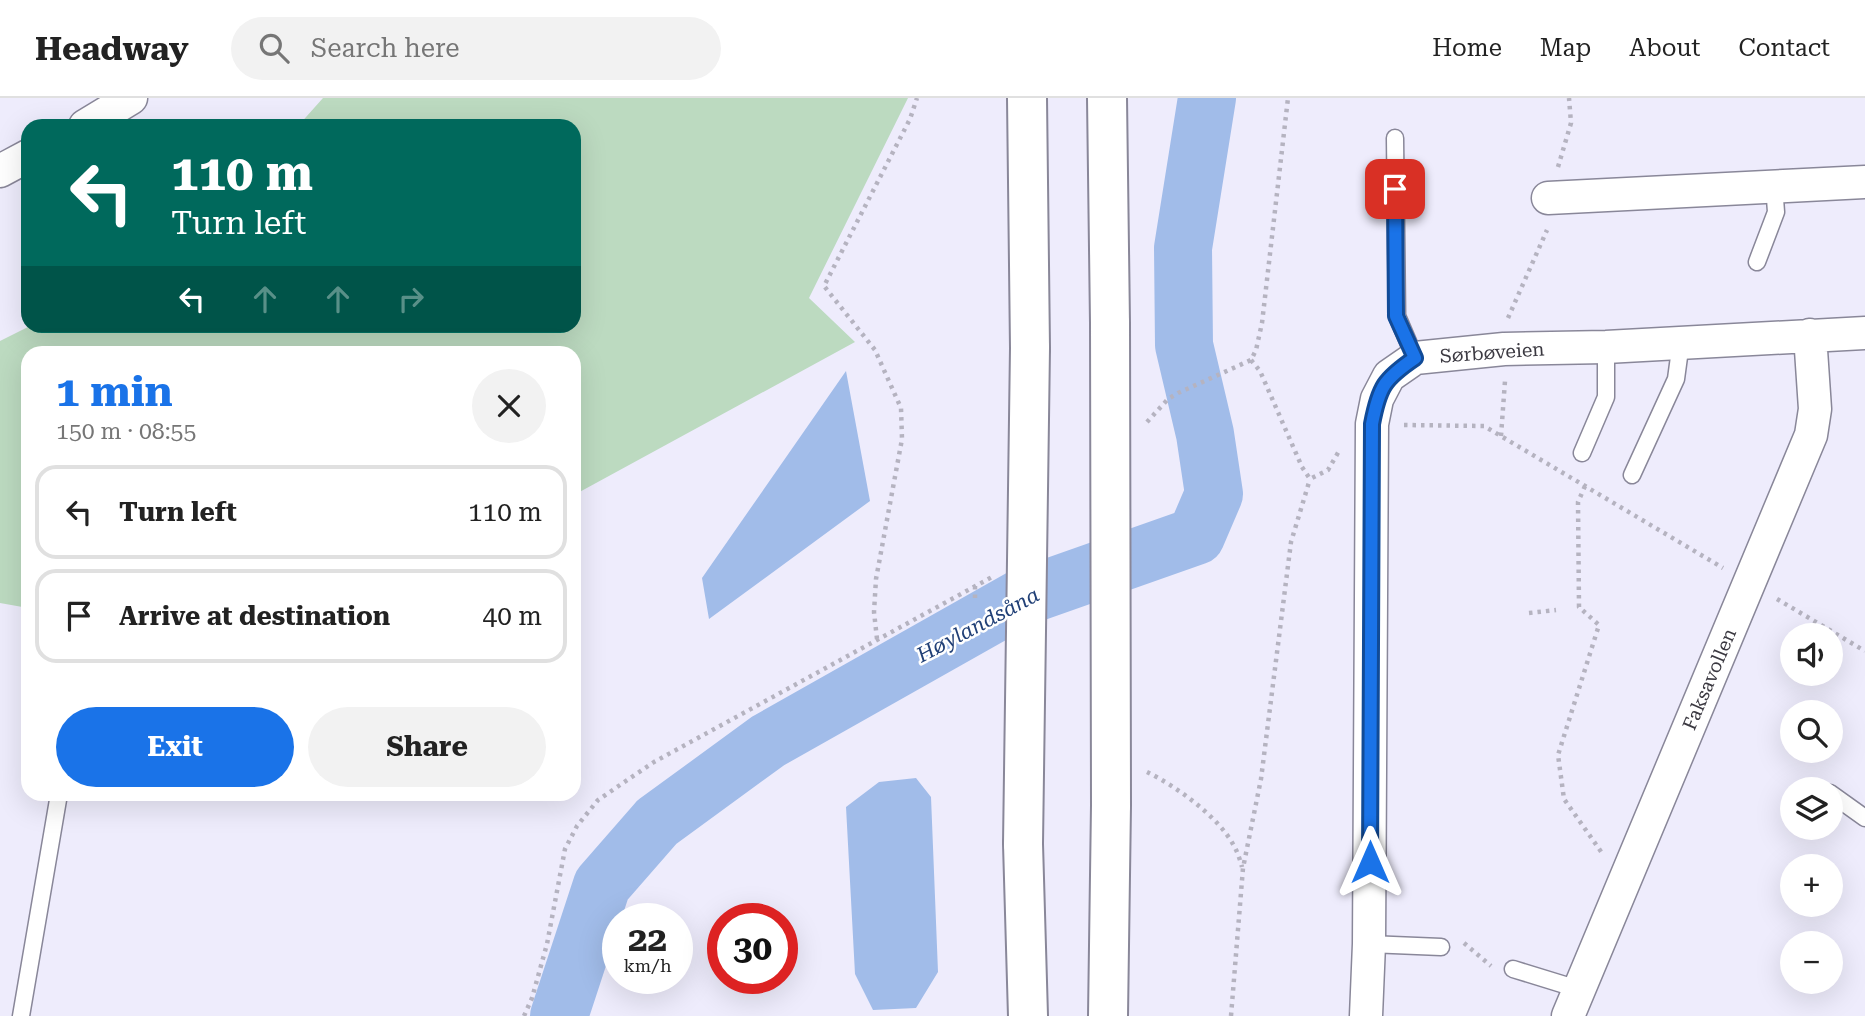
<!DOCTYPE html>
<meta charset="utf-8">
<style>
:root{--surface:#fff;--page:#f2f2f2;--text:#222;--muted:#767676;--line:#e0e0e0;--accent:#1a73e8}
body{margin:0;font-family:"Roboto Serif",serif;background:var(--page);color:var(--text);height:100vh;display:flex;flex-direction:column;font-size:26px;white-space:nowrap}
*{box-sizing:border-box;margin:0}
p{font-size:23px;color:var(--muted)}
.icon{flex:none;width:38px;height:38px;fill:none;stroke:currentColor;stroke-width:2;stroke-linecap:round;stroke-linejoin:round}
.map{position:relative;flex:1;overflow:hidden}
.sheet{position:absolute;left:21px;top:248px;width:560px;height:455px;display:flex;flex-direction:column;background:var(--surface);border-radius:21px;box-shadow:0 7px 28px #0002}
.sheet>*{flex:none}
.top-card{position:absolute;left:21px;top:21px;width:560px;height:214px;border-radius:21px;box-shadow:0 7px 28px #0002;background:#00695c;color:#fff;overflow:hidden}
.tools{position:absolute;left:1780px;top:525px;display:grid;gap:14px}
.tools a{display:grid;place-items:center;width:63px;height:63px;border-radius:50%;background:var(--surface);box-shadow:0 7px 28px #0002;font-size:35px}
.speed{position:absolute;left:602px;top:805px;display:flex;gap:14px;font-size:35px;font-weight:700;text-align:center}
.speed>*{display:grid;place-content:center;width:91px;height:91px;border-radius:50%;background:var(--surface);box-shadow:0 7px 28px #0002;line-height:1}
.speed small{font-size:18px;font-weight:400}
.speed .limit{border:10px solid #d22;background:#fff;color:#111}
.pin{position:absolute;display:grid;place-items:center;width:60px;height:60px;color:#fff;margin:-30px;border-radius:14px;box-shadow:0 4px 10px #0006}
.me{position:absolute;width:77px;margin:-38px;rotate:0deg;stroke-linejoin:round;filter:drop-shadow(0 0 5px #0008)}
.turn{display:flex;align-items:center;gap:24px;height:147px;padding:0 35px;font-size:32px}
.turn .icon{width:91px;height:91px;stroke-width:2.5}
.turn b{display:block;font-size:49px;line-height:60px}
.lanes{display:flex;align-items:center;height:66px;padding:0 35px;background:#0003;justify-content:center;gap:35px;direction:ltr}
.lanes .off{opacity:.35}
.round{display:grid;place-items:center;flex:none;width:74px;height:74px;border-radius:37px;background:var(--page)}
.overview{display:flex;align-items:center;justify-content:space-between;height:119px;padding:0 35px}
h1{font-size:42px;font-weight:700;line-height:52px;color:var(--accent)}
.cta{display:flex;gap:14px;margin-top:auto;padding:14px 35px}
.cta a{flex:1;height:80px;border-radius:42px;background:var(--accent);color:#fff;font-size:28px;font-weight:700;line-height:80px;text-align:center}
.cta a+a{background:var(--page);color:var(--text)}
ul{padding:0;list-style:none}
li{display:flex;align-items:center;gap:21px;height:94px;margin:0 14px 10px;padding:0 21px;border:4px solid var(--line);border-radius:21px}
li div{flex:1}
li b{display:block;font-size:26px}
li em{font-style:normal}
header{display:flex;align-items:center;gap:42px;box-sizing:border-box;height:98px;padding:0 35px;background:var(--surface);border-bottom:2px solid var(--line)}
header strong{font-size:33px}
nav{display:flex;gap:38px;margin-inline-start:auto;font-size:24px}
.search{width:490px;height:63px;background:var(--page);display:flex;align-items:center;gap:18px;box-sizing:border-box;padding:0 24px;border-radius:38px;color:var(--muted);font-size:26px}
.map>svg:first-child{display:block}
</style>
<header>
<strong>Headway</strong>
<div class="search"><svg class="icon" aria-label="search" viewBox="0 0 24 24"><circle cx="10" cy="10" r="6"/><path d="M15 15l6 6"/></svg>Search here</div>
<nav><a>Home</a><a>Map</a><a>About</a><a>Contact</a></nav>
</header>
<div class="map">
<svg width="1865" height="918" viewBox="0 0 1865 918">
<rect width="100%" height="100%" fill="#eeecfc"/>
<path fill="#bcdac0" d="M 323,0 L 908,0 L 809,200 L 855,244 L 574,397 L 574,256 L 28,256 L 28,510 L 0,505 L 0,243 L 30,228 L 574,228 L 574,28 L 298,28 Z"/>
<path fill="#a1bce9" d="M 846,273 L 870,403 L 709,521 L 702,480 Z
M 916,680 L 931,699 L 938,874 L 916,910 L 873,912 L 855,876 L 846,709 L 879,684 Z"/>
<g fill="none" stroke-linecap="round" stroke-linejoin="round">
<path stroke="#a1bce9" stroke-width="58" d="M 559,918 L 602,787 L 657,724 L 768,643 L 1023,499 L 1196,438 L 1214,396 L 1205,336 L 1184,247 L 1183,150 L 1207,0"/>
<g stroke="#898799" stroke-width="19">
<path id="lane" d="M 1395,40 L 1397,218 L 1415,260
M 1757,164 L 1776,114 L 1774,87
M 1582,355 L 1606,299 L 1606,249
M 1632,377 L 1676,281 L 1681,244
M 1830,695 L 1865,720
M 1369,846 L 1441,849
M 1513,871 L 1578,891
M 21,918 L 59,696"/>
</g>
<g stroke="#898799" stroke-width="35">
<path id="street" d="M 85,28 L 131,0
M 0,73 L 28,58
M 1548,100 L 1865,84
M 1366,918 L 1369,846 L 1372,326 L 1377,301 L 1389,278 L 1415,260 L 1504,251 L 1606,249 L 1865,235
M 1568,918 L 1811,337 L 1815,311 L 1810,237"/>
</g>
<g stroke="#898799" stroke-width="42">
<path id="highway" d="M 1027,0 L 1030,250
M 1107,0 L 1110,225
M 1023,746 L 1028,918
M 1108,918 L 1111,707"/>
</g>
<path stroke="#b5b3c0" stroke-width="4.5" stroke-dasharray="3.5 5" stroke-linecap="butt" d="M 1558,69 L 1571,25 L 1569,0
M 1508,220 L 1547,132
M 1251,262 L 1260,273 L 1302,369 L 1310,381 L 1328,372 L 1339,353
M 1147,324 L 1168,301 L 1178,295 L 1251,262 L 1256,252 L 1262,225 L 1288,0
M 1404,327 L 1484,328 L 1723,470
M 1501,338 L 1505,283
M 1585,388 L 1578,404 L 1579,509 L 1599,527 L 1558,657 L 1564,701 L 1602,755
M 975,488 L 975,505
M 1777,501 L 1865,553
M 1529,515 L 1556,512
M 877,541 L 874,514 L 876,481 L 902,341 L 901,310 L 875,252 L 824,188 L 910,21 L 917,0
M 1147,674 C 1176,688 1219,719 1234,748 C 1238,755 1240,762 1242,769
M 1464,845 L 1491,868
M 524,918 L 532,900 L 547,846 L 565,751 L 577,728 L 598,702 L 654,664 L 992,479
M 1231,918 L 1243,770 L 1261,681 L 1291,444 L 1310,381"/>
<use href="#lane" stroke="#fff" stroke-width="16"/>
<use href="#street" stroke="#fff" stroke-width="32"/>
<use href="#highway" stroke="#fff" stroke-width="38"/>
<g stroke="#898799" stroke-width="42" stroke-linecap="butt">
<path id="highway-bridge" d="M 1110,225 L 1111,707
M 1023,746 L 1030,250"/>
</g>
<use href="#highway-bridge" stroke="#fff" stroke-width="38"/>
</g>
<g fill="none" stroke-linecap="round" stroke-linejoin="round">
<g stroke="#114b97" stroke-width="18">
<path id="route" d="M 1370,764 L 1372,326 C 1379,289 1384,281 1415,260 L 1396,218 L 1395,91"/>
</g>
<use href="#route" stroke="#1a73e8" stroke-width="12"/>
</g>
<g text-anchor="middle" stroke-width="5" stroke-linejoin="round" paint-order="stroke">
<g font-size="19" fill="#3b3941" stroke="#fff">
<text transform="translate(1492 254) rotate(-4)" y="7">Sørbøveien</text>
<text transform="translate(1709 581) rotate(-67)" y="7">Faksavollen</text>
</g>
<g font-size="21" font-style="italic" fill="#214077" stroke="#fff">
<text transform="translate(978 527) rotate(-28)" y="7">Høylandsåna</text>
</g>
</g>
</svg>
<div class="tools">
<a><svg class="icon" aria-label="sound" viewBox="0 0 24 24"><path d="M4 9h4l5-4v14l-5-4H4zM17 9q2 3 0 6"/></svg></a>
<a><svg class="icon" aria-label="search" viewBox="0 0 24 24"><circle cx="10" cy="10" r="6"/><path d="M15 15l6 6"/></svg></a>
<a><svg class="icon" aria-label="layers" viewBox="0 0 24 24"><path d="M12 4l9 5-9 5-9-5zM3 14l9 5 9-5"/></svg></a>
<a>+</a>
<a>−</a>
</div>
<div class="speed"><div>22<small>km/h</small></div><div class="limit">30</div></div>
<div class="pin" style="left:1395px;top:91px;background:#d93025"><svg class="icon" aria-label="arrive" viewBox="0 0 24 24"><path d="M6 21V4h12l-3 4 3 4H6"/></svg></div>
<svg class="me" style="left:1370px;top:764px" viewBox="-20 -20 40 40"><path d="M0-17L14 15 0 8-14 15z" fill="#1a73e8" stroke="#fff" stroke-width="4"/></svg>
<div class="top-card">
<div class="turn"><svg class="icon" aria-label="left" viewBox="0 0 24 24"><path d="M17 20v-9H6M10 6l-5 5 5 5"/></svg><div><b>110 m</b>Turn left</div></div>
<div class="lanes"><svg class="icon" aria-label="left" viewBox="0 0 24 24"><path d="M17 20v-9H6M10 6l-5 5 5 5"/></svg><svg class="icon off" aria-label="ahead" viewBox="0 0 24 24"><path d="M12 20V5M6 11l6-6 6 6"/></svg><svg class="icon off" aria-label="ahead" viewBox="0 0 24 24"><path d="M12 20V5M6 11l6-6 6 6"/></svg><svg class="icon off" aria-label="right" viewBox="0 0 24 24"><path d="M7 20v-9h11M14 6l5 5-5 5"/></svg></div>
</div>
<section class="sheet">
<div class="overview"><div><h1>1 min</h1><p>150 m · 08:55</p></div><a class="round"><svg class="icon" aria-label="close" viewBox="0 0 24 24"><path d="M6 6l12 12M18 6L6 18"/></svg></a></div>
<ul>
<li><svg class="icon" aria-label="left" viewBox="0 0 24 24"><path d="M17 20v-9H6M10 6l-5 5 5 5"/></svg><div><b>Turn left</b></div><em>110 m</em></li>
<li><svg class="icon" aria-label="arrive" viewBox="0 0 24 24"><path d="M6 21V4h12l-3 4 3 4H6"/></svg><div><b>Arrive at destination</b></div><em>40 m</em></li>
</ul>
<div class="cta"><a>Exit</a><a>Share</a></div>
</section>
</div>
